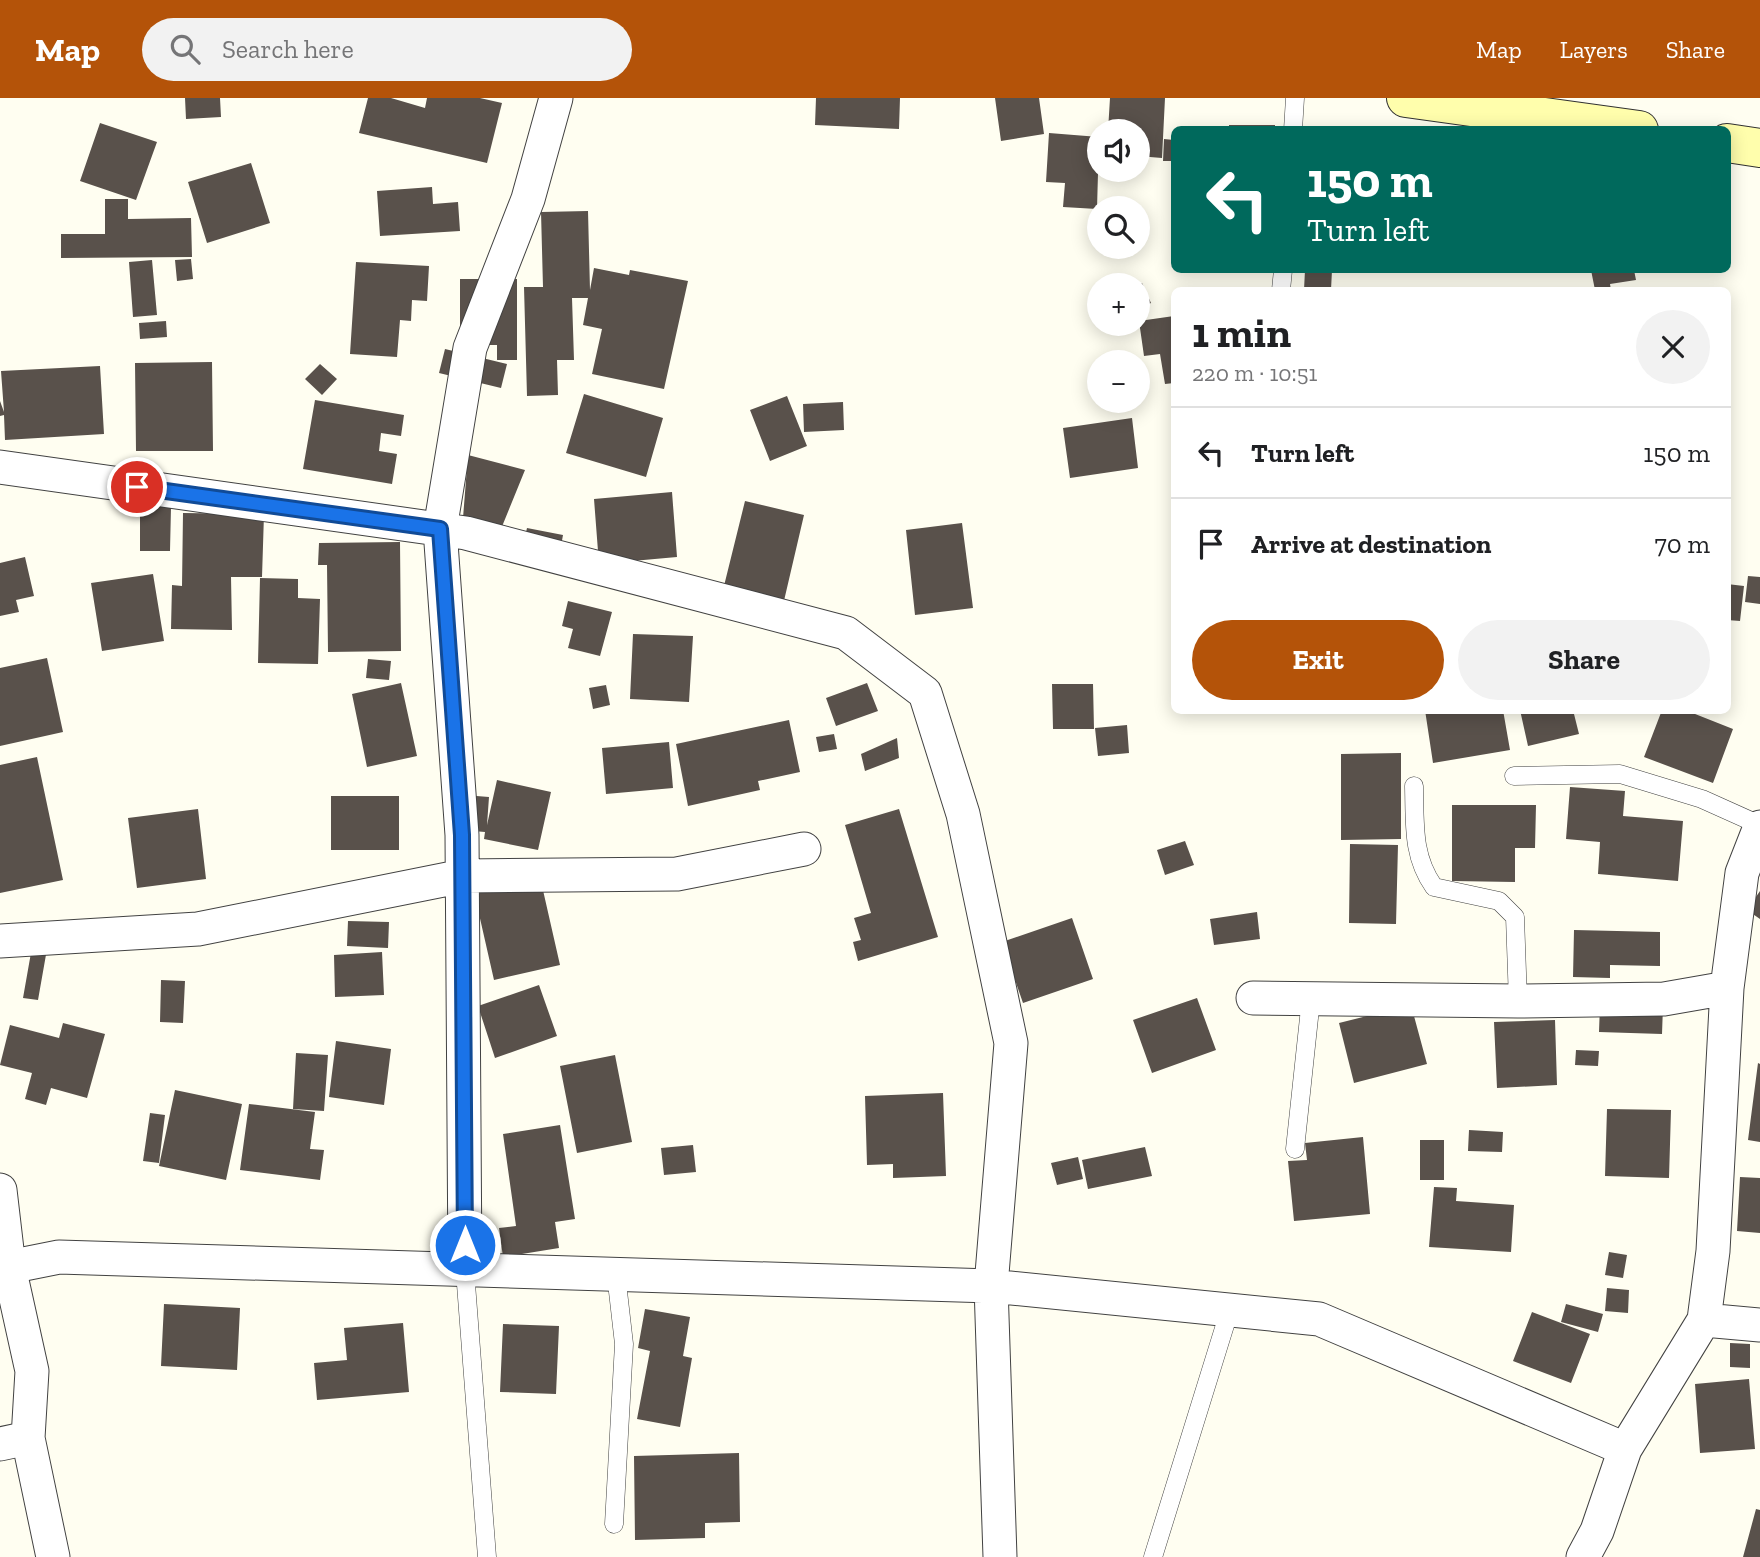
<!DOCTYPE html>
<meta charset="utf-8">
<style>
:root{--surface:#fff;--page:#f2f2f2;--text:#202124;--muted:#757577;--line:#e0e0e0;--accent:#b45309}
body{margin:0;font-family:"Zilla Slab",serif;background:var(--page);color:var(--text);height:100vh;display:flex;flex-direction:column;font-size:26px;white-space:nowrap}
*{box-sizing:border-box;margin:0}
p{font-size:23px;color:var(--muted)}
.icon{flex:none;width:38px;height:38px;fill:none;stroke:currentColor;stroke-width:2;stroke-linecap:round;stroke-linejoin:round}
.map{position:relative;flex:1;overflow:hidden}
.drawer{position:absolute;left:1171px;top:189px;width:560px;height:427px;display:flex;flex-direction:column;background:var(--surface);border-radius:10px;box-shadow:0 4px 18px #0003}
.drawer>*{flex:none}
.banner{position:absolute;left:1171px;top:28px;width:560px;height:147px;border-radius:10px;box-shadow:0 4px 18px #0003;background:#00695c;color:#fff;overflow:hidden}
.tools{position:absolute;left:1087px;top:21px;display:grid;gap:14px}
.tools a{display:grid;place-items:center;width:63px;height:63px;border-radius:50%;background:var(--surface);box-shadow:0 4px 18px #0003;font-size:35px}
.pin{position:absolute;display:grid;place-items:center;width:60px;height:60px;color:#fff;margin:-30px;border:4px solid #fff;border-radius:50%;box-shadow:0 2px 7px #0007}
.me{position:absolute;width:77px;margin:-38px;rotate:0deg;stroke-linejoin:round;filter:drop-shadow(0 0 5px #0008)}
.turn{display:flex;align-items:center;gap:24px;height:147px;padding:0 21px;font-size:32px}
.turn .icon{width:91px;height:91px;stroke-width:2.5}
.turn b{display:block;font-size:49px;line-height:60px}
.round{display:grid;place-items:center;flex:none;width:74px;height:74px;border-radius:37px;background:var(--page)}
.summary{display:flex;align-items:center;justify-content:space-between;height:119px;padding:0 21px}
h1{font-size:42px;font-weight:700;line-height:52px}
.cta{display:flex;gap:14px;margin-top:auto;padding:14px 21px}
.cta a{flex:1;height:80px;border-radius:42px;background:var(--accent);color:#fff;font-size:28px;font-weight:700;line-height:80px;text-align:center}
.cta a+a{background:var(--page);color:var(--text)}
ul{padding:0;list-style:none}
li{display:flex;align-items:center;gap:21px;height:91px;padding:0 21px;border-top:2px solid var(--line)}
li div{flex:1}
li b{display:block;font-size:26px}
li em{font-style:normal}
header{display:flex;align-items:center;gap:42px;box-sizing:border-box;height:98px;padding:0 35px;background:var(--accent);color:#fff}
header strong{font-size:33px}
nav{display:flex;gap:38px;margin-inline-start:auto;font-size:24px}
.search{width:490px;height:63px;background:var(--page);display:flex;align-items:center;gap:18px;box-sizing:border-box;padding:0 24px;border-radius:38px;color:var(--muted);font-size:26px}
.map>svg:first-child{display:block}
</style>
<header>
<strong>Map</strong>
<div class="search"><svg class="icon" aria-label="search" viewBox="0 0 24 24"><circle cx="10" cy="10" r="6"/><path d="M15 15l6 6"/></svg>Search here</div>
<nav><a>Map</a><a>Layers</a><a>Share</a></nav>
</header>
<div class="map">
<svg width="1760" height="1459" viewBox="0 0 1760 1459">
<rect width="100%" height="100%" fill="#fffef1"/>
<path fill="#59514b" d="M 185,0 L 220,0 L 221,19 L 186,21 Z
M 368,0 L 391,0 L 425,10 L 427,0 L 480,0 L 502,5 L 487,65 L 359,35 Z
M 816,0 L 900,0 L 899,31 L 815,27 Z
M 995,0 L 1039,0 L 1044,36 L 1001,43 Z
M 1110,0 L 1165,0 L 1162,60 L 1138,58 L 1138,33 L 1108,33 Z
M 100,25 L 157,44 L 136,102 L 80,83 Z
M 1229,27 L 1275,27 L 1275,32 L 1229,32 Z
M 1049,35 L 1099,39 L 1097,111 L 1063,109 L 1065,85 L 1046,84 Z
M 1164,41 L 1174,42 L 1174,63 L 1163,63 Z
M 251,65 L 270,125 L 207,145 L 188,84 Z
M 432,89 L 433,106 L 458,104 L 460,133 L 380,138 L 377,93 Z
M 105,101 L 128,101 L 128,121 L 191,120 L 192,159 L 61,160 L 61,136 L 105,136 Z
M 588,113 L 590,192 L 594,170 L 629,177 L 630,172 L 688,183 L 664,291 L 592,276 L 602,231 L 583,227 L 588,200 L 572,200 L 574,262 L 557,262 L 558,297 L 527,298 L 524,189 L 543,189 L 541,114 Z
M 191,161 L 193,181 L 177,183 L 175,162 Z
M 152,162 L 157,217 L 133,219 L 129,164 Z
M 356,164 L 429,168 L 427,203 L 412,202 L 411,223 L 400,222 L 397,259 L 350,256 Z
M 1305,172 L 1332,172 L 1331,192 L 1304,192 Z
M 1591,172 L 1634,172 L 1636,182 L 1610,186 L 1611,192 L 1595,192 Z
M 460,181 L 517,181 L 517,262 L 497,262 L 497,247 L 460,247 Z
M 1142,185 L 1151,205 L 1138,211 L 1138,187 Z
M 1174,218 L 1174,285 L 1165,286 L 1160,256 L 1144,258 L 1139,223 Z
M 166,223 L 167,239 L 140,241 L 139,225 Z
M 445,251 L 507,266 L 501,290 L 439,275 Z
M 212,264 L 213,353 L 136,353 L 135,265 Z
M 320,266 L 337,281 L 322,297 L 305,281 Z
M 100,268 L 104,336 L 5,342 L 4,317 L 0,318 L 0,303 L 4,314 L 1,273 Z
M 584,296 L 663,320 L 646,379 L 566,355 Z
M 787,298 L 807,348 L 770,363 L 750,312 Z
M 315,302 L 404,317 L 401,338 L 381,335 L 379,353 L 397,356 L 392,386 L 303,371 Z
M 843,304 L 844,332 L 804,334 L 803,306 Z
M 1132,320 L 1138,370 L 1070,380 L 1063,330 Z
M 468,357 L 525,372 L 501,431 L 463,420 Z
M 672,394 L 677,459 L 599,466 L 594,401 Z
M 745,403 L 804,417 L 783,507 L 723,492 Z
M 140,409 L 171,409 L 170,453 L 140,453 Z
M 183,415 L 264,416 L 262,479 L 231,479 L 232,532 L 171,531 L 172,487 L 182,488 Z
M 962,425 L 973,510 L 915,517 L 906,432 Z
M 527,430 L 563,437 L 559,459 L 522,451 Z
M 400,444 L 401,553 L 328,554 L 327,467 L 318,467 L 319,445 Z
M 25,459 L 34,498 L 16,502 L 19,514 L 0,518 L 0,465 Z
M 153,476 L 164,543 L 102,553 L 91,485 Z
M 1748,478 L 1760,479 L 1760,506 L 1745,504 Z
M 260,480 L 298,481 L 298,500 L 320,501 L 318,566 L 258,565 Z
M 1727,486 L 1744,488 L 1740,523 L 1727,522 Z
M 568,503 L 612,514 L 600,558 L 568,550 L 573,531 L 562,528 Z
M 633,536 L 693,538 L 689,604 L 630,601 Z
M 47,560 L 63,634 L 0,648 L 0,570 Z
M 368,561 L 391,563 L 389,582 L 366,580 Z
M 401,585 L 417,658 L 367,669 L 352,596 Z
M 867,585 L 878,613 L 836,628 L 826,600 Z
M 1052,586 L 1093,586 L 1094,631 L 1053,631 Z
M 606,587 L 610,607 L 593,611 L 589,590 Z
M 1425,612 L 1503,612 L 1510,652 L 1433,665 Z
M 1520,612 L 1573,612 L 1579,636 L 1528,648 Z
M 1662,612 L 1685,612 L 1733,631 L 1713,685 L 1644,659 Z
M 789,622 L 800,674 L 758,683 L 760,692 L 688,708 L 676,646 Z
M 1127,627 L 1129,655 L 1098,658 L 1095,630 Z
M 834,636 L 837,651 L 819,654 L 816,639 Z
M 897,640 L 899,660 L 865,673 L 861,656 Z
M 669,644 L 673,690 L 606,696 L 602,650 Z
M 1401,655 L 1401,741 L 1341,742 L 1341,656 Z
M 37,659 L 63,782 L 0,795 L 0,667 Z
M 497,682 L 551,694 L 538,752 L 484,741 L 485,734 L 461,732 L 464,697 L 489,699 L 487,727 Z
M 1570,689 L 1625,693 L 1623,718 L 1683,723 L 1678,783 L 1598,776 L 1600,744 L 1566,741 Z
M 331,698 L 399,698 L 399,752 L 331,752 Z
M 1452,707 L 1536,707 L 1535,750 L 1515,750 L 1515,784 L 1452,783 Z
M 198,711 L 206,781 L 137,790 L 128,720 Z
M 899,711 L 938,839 L 858,863 L 853,844 L 861,842 L 854,820 L 871,815 L 845,727 Z
M 1185,743 L 1194,767 L 1165,777 L 1157,752 Z
M 1350,746 L 1398,747 L 1396,826 L 1349,825 Z
M 540,779 L 560,867 L 494,882 L 474,794 Z
M 1760,793 L 1760,821 L 1747,812 Z
M 1257,814 L 1260,841 L 1214,847 L 1210,821 Z
M 1072,820 L 1093,881 L 1023,905 L 1002,844 Z
M 348,823 L 389,824 L 388,850 L 347,848 Z
M 1574,832 L 1660,834 L 1660,868 L 1610,867 L 1610,880 L 1573,879 Z
M 32,849 L 47,851 L 38,902 L 23,900 Z
M 382,854 L 384,897 L 335,899 L 334,857 Z
M 161,882 L 185,883 L 183,925 L 160,924 Z
M 539,887 L 557,938 L 495,960 L 478,908 Z
M 1197,900 L 1216,952 L 1152,975 L 1133,922 Z
M 1600,906 L 1663,908 L 1662,936 L 1599,934 Z
M 1411,907 L 1427,966 L 1354,985 L 1339,925 Z
M 1555,922 L 1557,987 L 1497,990 L 1494,924 Z
M 63,925 L 105,936 L 87,1000 L 51,990 L 46,1007 L 25,1001 L 32,975 L 0,967 L 10,927 L 59,940 Z
M 336,943 L 391,951 L 384,1007 L 329,999 Z
M 1576,952 L 1599,953 L 1598,968 L 1575,967 Z
M 296,955 L 328,957 L 324,1013 L 293,1011 Z
M 615,957 L 632,1044 L 577,1055 L 560,968 Z
M 1758,965 L 1760,966 L 1760,1044 L 1748,1042 Z
M 175,992 L 242,1006 L 226,1082 L 159,1068 Z
M 943,995 L 946,1078 L 893,1080 L 893,1066 L 867,1067 L 865,998 Z
M 249,1006 L 315,1014 L 310,1051 L 324,1052 L 320,1082 L 240,1072 Z
M 1607,1011 L 1671,1012 L 1669,1080 L 1605,1078 Z
M 150,1015 L 165,1017 L 159,1065 L 143,1063 Z
M 560,1027 L 575,1121 L 555,1124 L 559,1150 L 503,1159 L 499,1130 L 516,1128 L 503,1036 Z
M 1469,1032 L 1503,1034 L 1502,1054 L 1468,1053 Z
M 1363,1039 L 1370,1116 L 1294,1123 L 1288,1063 L 1307,1062 L 1305,1045 Z
M 1420,1042 L 1444,1042 L 1444,1082 L 1420,1082 Z
M 693,1047 L 696,1074 L 664,1077 L 661,1050 Z
M 1145,1049 L 1152,1078 L 1088,1091 L 1082,1062 Z
M 1078,1059 L 1083,1081 L 1057,1087 L 1051,1065 Z
M 1740,1079 L 1760,1080 L 1760,1135 L 1737,1133 Z
M 1434,1089 L 1457,1090 L 1456,1103 L 1514,1107 L 1511,1154 L 1429,1149 Z
M 1609,1154 L 1627,1157 L 1623,1180 L 1605,1177 Z
M 1607,1190 L 1629,1192 L 1628,1215 L 1605,1213 Z
M 164,1206 L 240,1210 L 237,1272 L 161,1268 Z
M 1566,1206 L 1603,1216 L 1598,1234 L 1561,1224 Z
M 645,1211 L 690,1219 L 683,1258 L 692,1260 L 680,1329 L 637,1321 L 650,1253 L 638,1250 Z
M 1532,1214 L 1590,1236 L 1571,1285 L 1513,1263 Z
M 403,1225 L 409,1294 L 317,1302 L 314,1265 L 347,1262 L 344,1230 Z
M 503,1226 L 559,1228 L 556,1296 L 500,1294 Z
M 1730,1245 L 1750,1246 L 1750,1270 L 1730,1269 Z
M 1749,1281 L 1755,1351 L 1700,1355 L 1695,1286 Z
M 739,1355 L 740,1424 L 705,1425 L 705,1440 L 635,1442 L 634,1358 Z
M 1756,1411 L 1760,1412 L 1760,1459 L 1743,1459 Z"/>
<g fill="none" stroke-linecap="round" stroke-linejoin="round">
<g stroke="#424242" stroke-width="19">
<path id="lane" d="M 1293,32 L 1295,0
M 1281,192 L 1283,172
M 1514,678 L 1620,676 L 1702,701 L 1760,727
M 1414,688 C 1415,726 1412,758 1434,789 L 1499,803 L 1515,819 L 1518,903
M 1295,1051 L 1311,901
M 465,1173 L 487,1459
M 614,1426 L 624,1246 L 616,1176
M 1153,1459 L 1230,1211"/>
</g>
<g stroke="#424242" stroke-width="35">
<path id="street" d="M 0,369 L 466,435 L 846,535 L 925,595 L 963,716 L 1011,945 L 991,1188 L 1000,1459
M 0,843 L 198,831 L 463,778 L 677,776 L 804,751
M 1253,900 L 1518,903 L 1664,901 L 1727,890
M 0,1092 L 9,1169 L 32,1273 L 28,1340 L 0,1346
M 9,1169 L 59,1159 L 991,1188 L 1319,1221 L 1625,1351
M 465,1173 L 462,737 L 440,431 L 470,250 L 528,101 L 556,0
M 1704,1222 L 1760,1227
M 28,1340 L 53,1459
M 1583,1459 L 1597,1433 L 1625,1351 L 1704,1222 L 1713,1153 L 1727,890 L 1742,775 L 1760,729"/>
</g>
<g stroke="#313131" stroke-width="40">
<path id="secondary" d="M 1406,0 L 1639,32
M 1727,45 L 1760,50"/>
</g>
<use href="#lane" stroke="#fff" stroke-width="18"/>
<use href="#street" stroke="#fff" stroke-width="33"/>
<use href="#secondary" stroke="#fffeac" stroke-width="38"/>
</g>
<g fill="none" stroke-linecap="round" stroke-linejoin="round">
<g stroke="#114b97" stroke-width="18">
<path id="route" d="M 137,389 L 440,431 L 462,737 L 465,1147"/>
</g>
<use href="#route" stroke="#1a73e8" stroke-width="12"/>
</g>
</svg>
<div class="tools">
<a><svg class="icon" aria-label="sound" viewBox="0 0 24 24"><path d="M4 9h4l5-4v14l-5-4H4zM17 9q2 3 0 6"/></svg></a>
<a><svg class="icon" aria-label="search" viewBox="0 0 24 24"><circle cx="10" cy="10" r="6"/><path d="M15 15l6 6"/></svg></a>
<a>+</a>
<a>−</a>
</div>
<div class="pin" style="left:137px;top:389px;background:#d93025"><svg class="icon" aria-label="arrive" viewBox="0 0 24 24"><path d="M6 21V4h12l-3 4 3 4H6"/></svg></div>
<svg class="me" style="left:465px;top:1147px" viewBox="-20 -20 40 40"><circle r="17" fill="#1a73e8" stroke="#fff" stroke-width="3"/><path d="M0-11L8 9 0 5-8 9z" fill="#fff"/></svg>
<div class="banner">
<div class="turn"><svg class="icon" aria-label="left" viewBox="0 0 24 24"><path d="M17 20v-9H6M10 6l-5 5 5 5"/></svg><div><b>150 m</b>Turn left</div></div>
</div>
<section class="drawer">
<div class="summary"><div><h1>1 min</h1><p>220 m · 10:51</p></div><a class="round"><svg class="icon" aria-label="close" viewBox="0 0 24 24"><path d="M6 6l12 12M18 6L6 18"/></svg></a></div>
<ul>
<li><svg class="icon" aria-label="left" viewBox="0 0 24 24"><path d="M17 20v-9H6M10 6l-5 5 5 5"/></svg><div><b>Turn left</b></div><em>150 m</em></li>
<li><svg class="icon" aria-label="arrive" viewBox="0 0 24 24"><path d="M6 21V4h12l-3 4 3 4H6"/></svg><div><b>Arrive at destination</b></div><em>70 m</em></li>
</ul>
<div class="cta"><a>Exit</a><a>Share</a></div>
</section>
</div>
